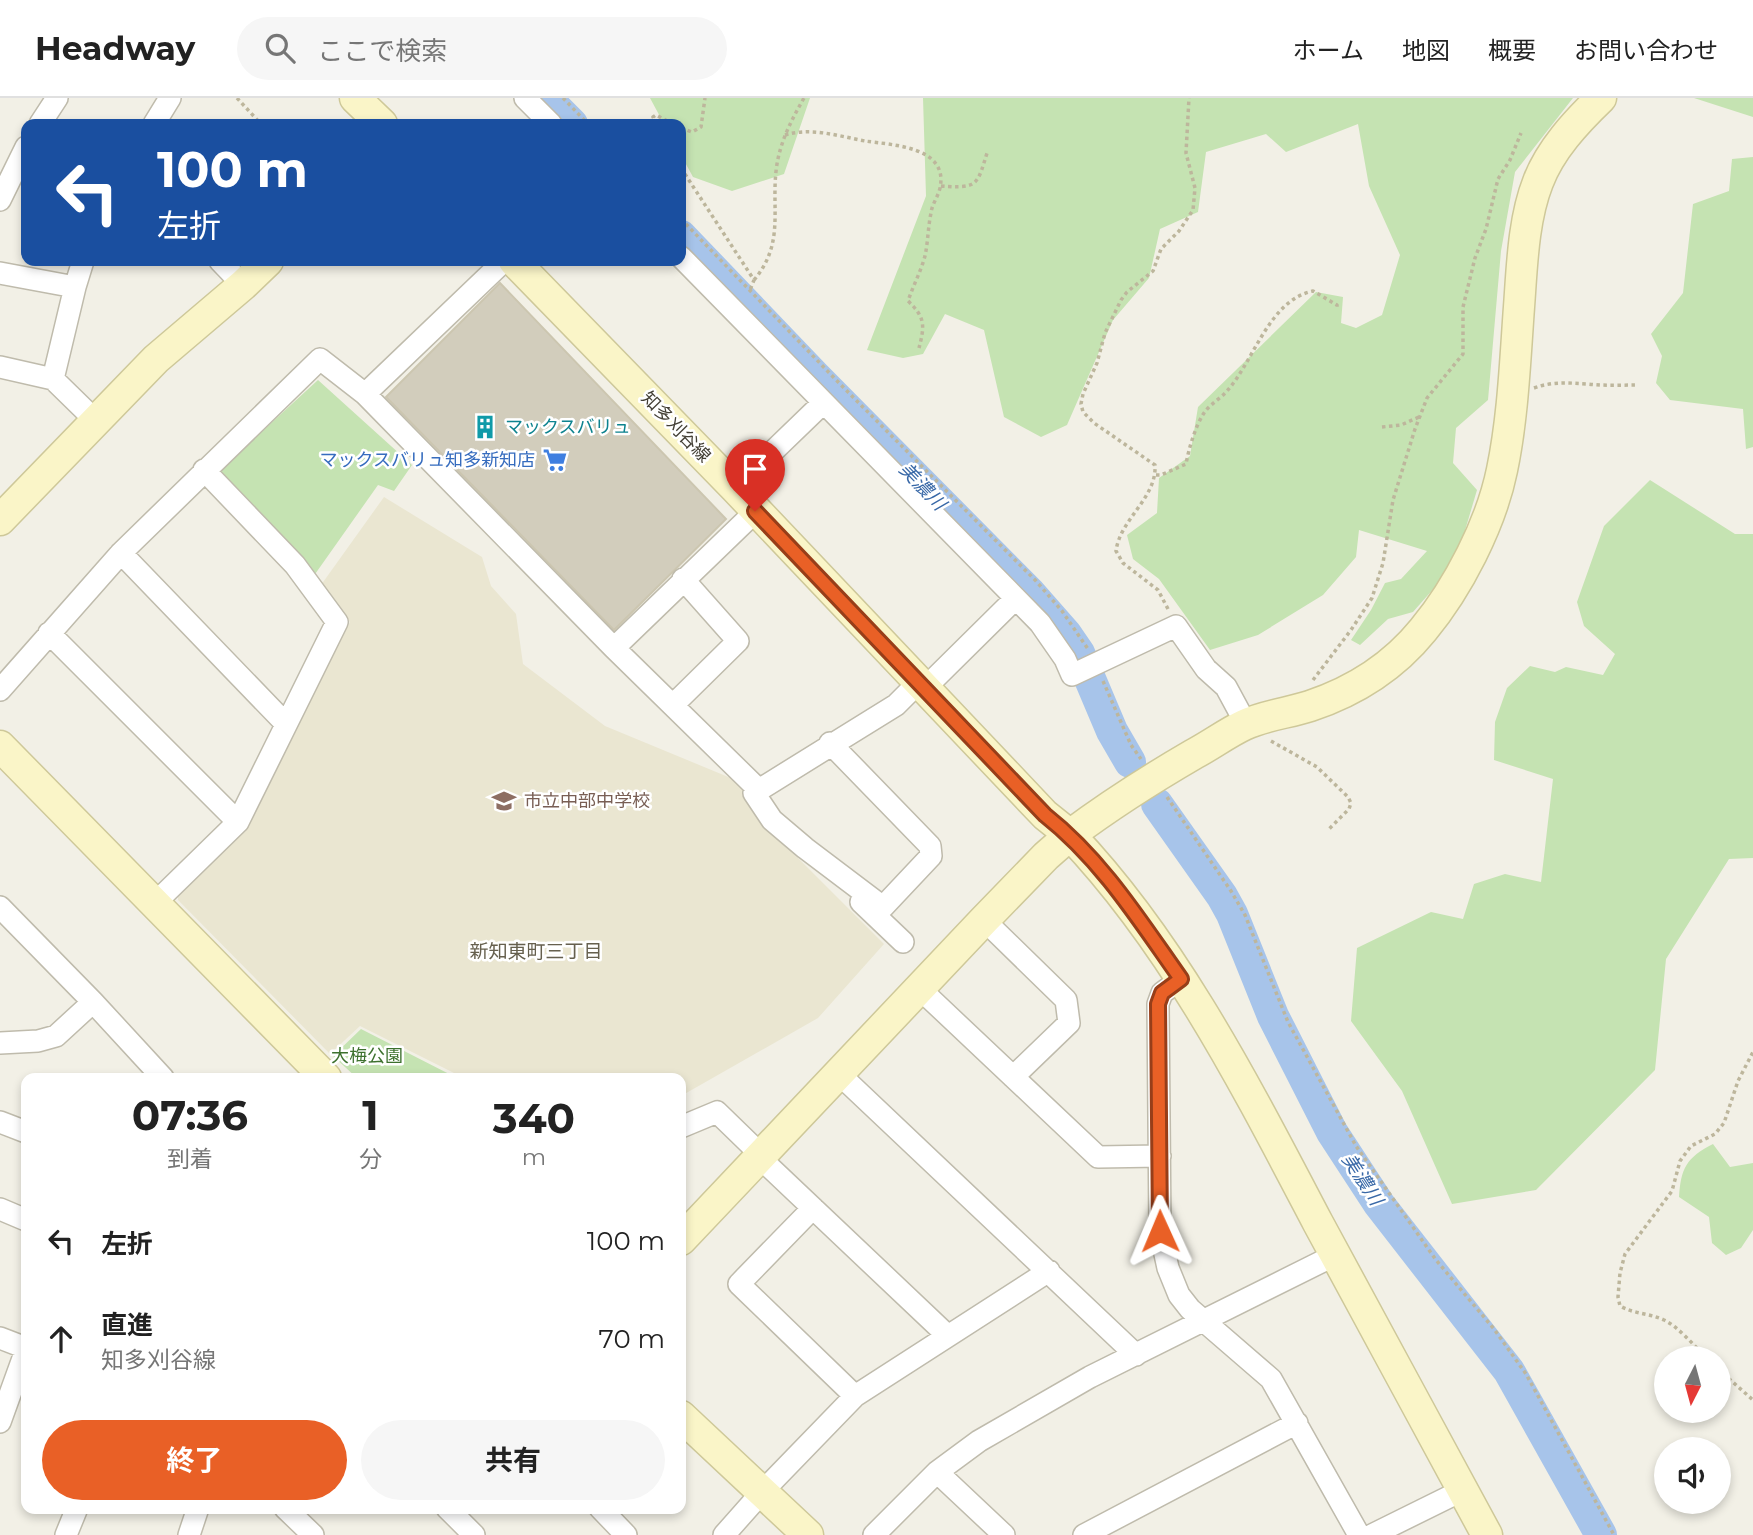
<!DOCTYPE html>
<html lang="ja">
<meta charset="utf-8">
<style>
:root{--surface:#fff;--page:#f6f6f6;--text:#222;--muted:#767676;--line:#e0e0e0;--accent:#e96026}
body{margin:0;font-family:Montserrat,"Noto Sans JP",sans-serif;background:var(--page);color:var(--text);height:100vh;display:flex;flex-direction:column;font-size:26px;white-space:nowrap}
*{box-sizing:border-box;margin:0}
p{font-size:23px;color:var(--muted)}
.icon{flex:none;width:38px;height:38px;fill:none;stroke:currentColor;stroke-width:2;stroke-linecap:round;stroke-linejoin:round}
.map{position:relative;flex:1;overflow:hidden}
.panel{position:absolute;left:21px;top:975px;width:665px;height:441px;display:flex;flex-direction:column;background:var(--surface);border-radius:14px;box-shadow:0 4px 10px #0003}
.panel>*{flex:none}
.banner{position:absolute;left:21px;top:21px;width:665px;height:147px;border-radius:14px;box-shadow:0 4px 10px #0003;background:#1a4fa0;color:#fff;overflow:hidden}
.needle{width:46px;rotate:186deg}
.buttons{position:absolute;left:1654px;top:1248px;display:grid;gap:14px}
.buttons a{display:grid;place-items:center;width:77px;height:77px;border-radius:50%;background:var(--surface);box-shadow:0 4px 10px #0003;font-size:35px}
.pin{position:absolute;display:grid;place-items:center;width:60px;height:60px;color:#fff;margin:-72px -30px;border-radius:50% 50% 50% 0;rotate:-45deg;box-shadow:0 0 7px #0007}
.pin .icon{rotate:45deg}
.me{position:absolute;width:77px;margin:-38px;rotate:359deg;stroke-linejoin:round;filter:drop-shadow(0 0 5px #0008)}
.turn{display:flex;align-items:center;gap:24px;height:147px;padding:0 21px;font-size:32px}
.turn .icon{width:91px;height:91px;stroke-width:2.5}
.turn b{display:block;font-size:49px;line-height:60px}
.eta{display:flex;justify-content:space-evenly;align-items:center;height:119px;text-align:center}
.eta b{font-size:42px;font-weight:700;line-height:49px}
.button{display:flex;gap:14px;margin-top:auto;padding:14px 21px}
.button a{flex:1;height:80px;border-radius:42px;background:var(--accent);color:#fff;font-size:28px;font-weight:700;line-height:80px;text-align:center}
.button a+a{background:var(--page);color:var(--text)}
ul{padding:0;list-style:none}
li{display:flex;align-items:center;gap:21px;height:98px;padding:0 21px}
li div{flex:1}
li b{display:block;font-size:26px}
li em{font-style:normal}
header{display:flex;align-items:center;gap:42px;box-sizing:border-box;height:98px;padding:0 35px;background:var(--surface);border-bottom:2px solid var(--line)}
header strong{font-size:33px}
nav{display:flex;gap:38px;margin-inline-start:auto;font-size:24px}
.search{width:490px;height:63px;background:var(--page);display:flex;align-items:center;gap:18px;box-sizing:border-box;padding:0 24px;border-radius:38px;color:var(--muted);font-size:26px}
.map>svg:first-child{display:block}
</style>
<header>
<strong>Headway</strong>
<div class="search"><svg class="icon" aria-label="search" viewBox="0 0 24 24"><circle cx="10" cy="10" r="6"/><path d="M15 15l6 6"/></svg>ここで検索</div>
<nav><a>ホーム</a><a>地図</a><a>概要</a><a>お問い合わせ</a></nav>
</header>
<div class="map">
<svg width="1753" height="1437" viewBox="0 0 1753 1437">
<rect width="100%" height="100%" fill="#f2f0e6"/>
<path fill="#eae6d1" d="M 384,399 L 482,459 L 491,488 L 516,516 L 523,566 L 605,628 L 738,683 L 761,723 L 884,846 L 818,920 L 681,998 L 681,980 L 464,980 L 360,928 L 330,956 L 178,802 L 178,794 L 245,728 L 350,524 L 321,487 Z"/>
<path fill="#c5e3b2" d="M 650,0 L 810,0 L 784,76 L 732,93 L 693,79 L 681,57 L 681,26 L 664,26 Z
M 923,0 L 1573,0 L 1515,74 L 1501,153 L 1488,302 L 1456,330 L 1453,365 L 1477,392 L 1461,446 L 1435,489 L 1413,514 L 1388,521 L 1360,547 L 1351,542 L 1371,512 L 1385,485 L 1401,481 L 1427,453 L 1359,432 L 1356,459 L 1323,497 L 1258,537 L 1210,552 L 1159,481 L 1133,461 L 1127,437 L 1157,415 L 1159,380 L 1190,358 L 1198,309 L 1316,194 L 1343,199 L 1341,225 L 1356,230 L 1382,217 L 1400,157 L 1369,88 L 1358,26 L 1286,54 L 1266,36 L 1206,54 L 1198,114 L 1160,131 L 1149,180 L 1113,222 L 1067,327 L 1041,339 L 1004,319 L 984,232 L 945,216 L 923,256 L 903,260 L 867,252 L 926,98 Z
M 1694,0 L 1753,0 L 1753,19 Z
M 1753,59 L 1753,349 L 1746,351 L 1743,311 L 1670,302 L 1656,285 L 1662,258 L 1651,236 L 1683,195 L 1693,106 L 1729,93 L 1732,61 Z
M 318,282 L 412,367 L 394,393 L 378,387 L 313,479 L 209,382 Z
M 1650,382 L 1735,436 L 1753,436 L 1753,760 L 1729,761 L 1666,861 L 1655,972 L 1536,1092 L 1452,1106 L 1402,993 L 1351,923 L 1357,850 L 1431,814 L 1463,821 L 1474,786 L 1505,776 L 1541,784 L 1553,681 L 1494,662 L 1495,624 L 1507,590 L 1530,568 L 1555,574 L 1566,569 L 1603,577 L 1615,556 L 1584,528 L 1577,504 L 1604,428 Z
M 361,931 L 457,980 L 357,980 L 333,958 Z
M 1713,1046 L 1730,1069 L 1753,1065 L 1753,1132 L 1741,1150 L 1726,1157 L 1712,1145 L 1709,1119 L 1679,1099 C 1681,1070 1686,1060 1713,1046 Z"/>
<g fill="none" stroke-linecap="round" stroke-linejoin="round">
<path stroke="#a7c4ea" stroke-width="32" d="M 546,0 L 572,26
M 681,138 L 815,278 L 1030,495 L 1066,536 L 1079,555 L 1112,633 L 1130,664
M 1157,706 L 1222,798 L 1232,816 L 1273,918 L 1332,1034 L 1379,1106 L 1509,1273 L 1601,1437"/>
</g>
<path fill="#d2cdbc" stroke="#ccc6b0" stroke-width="2" d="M 500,185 L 726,421 L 614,532 L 386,299 Z"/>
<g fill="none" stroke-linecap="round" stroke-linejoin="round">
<g stroke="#bfbbac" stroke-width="24">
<path id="street" d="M 525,0 L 551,26
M 40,26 L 57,0
M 154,26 L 170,0
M 0,102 L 26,49
M 681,159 L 1040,525 L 1065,561 L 1072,577 L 1176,528 L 1206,571 L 1226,589 L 1246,626
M 220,163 L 243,187
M 0,175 L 75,189 L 83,163
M 0,269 L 53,281 L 97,324
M 53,281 L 75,189
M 365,296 L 504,163
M 735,390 L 823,305
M 121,455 L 286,626
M 49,535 L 238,724
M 614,550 L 756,413
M 925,590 L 1015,501
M 0,592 L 121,455 L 320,261 L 365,296 L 614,550 L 758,691
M 673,607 L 738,543 L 683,481
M 830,645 L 930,748 L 931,758 L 883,809 L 805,750 L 772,722 L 754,695 L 896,607 L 919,584
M 861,804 L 903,844
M 154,806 L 238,724 L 337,524 L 295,467 L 204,372
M 0,809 L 93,904 L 163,980
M 984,822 L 1066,902 L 1069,925 L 1013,979
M 1181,881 L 1162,895 L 1158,906 L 1160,1133 L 1168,1170 L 1179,1197 L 1190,1211 L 1271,1281 L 1359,1437
M 920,891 L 1098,1059 L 1160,1058
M 0,945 L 38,943 L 56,938 L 93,904
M 838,975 L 1136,1257
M 0,1024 L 26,1034
M 681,1029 L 717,1014 L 752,1048 L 759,1059 L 948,1238
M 813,1110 L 739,1186 L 855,1298
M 0,1111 L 26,1122
M 0,1240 L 26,1250
M 0,1324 L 26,1252
M 937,1374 L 1004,1437
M 285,1410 L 313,1437
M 447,1410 L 474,1437
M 600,1410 L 626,1437
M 66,1437 L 77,1410
M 189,1437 L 198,1410
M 724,1437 L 763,1393 L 855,1298 L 1049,1173
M 874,1437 L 937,1374 L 979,1343 L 1090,1279 L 1335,1157
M 1084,1437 L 1297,1325
M 1372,1437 L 1463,1392"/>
</g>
<g stroke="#cec899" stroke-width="33">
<path id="secondary" d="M 355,0 L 382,26
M 514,163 L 735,390 L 1045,717 L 1070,737 L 1046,758 L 984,822 L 681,1142
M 0,422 L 156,261 L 243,187 L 268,163
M 0,648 L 326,980
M 681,1318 L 808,1437
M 1487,1437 C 1431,1333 1374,1229 1318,1125 C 1248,992 1175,847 1070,737 C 1110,707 1151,681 1194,656 C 1211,647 1227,635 1244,627 C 1265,617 1289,615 1310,608 C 1355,593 1393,569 1423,532 C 1458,490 1491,426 1502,372 C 1513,319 1515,264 1519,209 C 1522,169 1523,122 1538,84 C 1550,52 1576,24 1601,0"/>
</g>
<path stroke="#bdb69c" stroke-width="3.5" stroke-dasharray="3.5 3.5" stroke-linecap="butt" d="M 237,0 L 261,26
M 563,0 L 588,26
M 657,26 L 653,19 L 656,17 L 673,26
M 681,30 L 692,34 L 701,29 L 705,0
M 785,37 C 812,29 838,38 865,43 C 891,47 949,48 940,90 C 938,99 932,106 931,115 C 928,129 928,144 925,158 C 921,173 913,188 908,203 C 925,219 925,227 919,250
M 681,70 L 754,182 L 750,192
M 941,88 C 980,91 977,86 988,52
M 681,121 L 840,286 L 1036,483 L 1062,513 L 1088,551
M 754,182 C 786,144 770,109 777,66 C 781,42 792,21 804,0
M 1534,290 C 1554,283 1568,285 1588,286 C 1605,288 1622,287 1638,287
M 1382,329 L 1401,327 L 1419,319
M 1156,377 L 1161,377 L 1186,366 C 1189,350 1195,329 1204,315 C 1210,306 1220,301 1227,293 C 1254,263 1269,202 1313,193 L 1337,207 L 1337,212
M 1168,511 L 1158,492 L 1123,465 L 1116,453 C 1120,421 1157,400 1155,367 L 1094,325 L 1083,314 L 1081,306 L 1083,296 L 1097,265 L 1105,235 L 1121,202 L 1127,194 L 1153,173 L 1161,151 L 1179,133 L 1193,112 L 1195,90 L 1186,55 L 1189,0
M 1313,582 L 1351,532 L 1372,500 L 1383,465 L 1393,402 L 1415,331 L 1427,300 L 1463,256 L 1463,209 L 1475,160 L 1486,131 L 1498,81 L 1510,62 L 1521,35
M 1103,583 L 1131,647 L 1141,661
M 1271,643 L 1317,669 L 1348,699 L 1351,705 L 1349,711 L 1329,731
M 1167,699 L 1231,793 L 1245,817 L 1288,924 L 1356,1048 L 1436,1162 L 1494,1231 L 1526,1276 L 1614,1437
M 1707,1260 C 1694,1248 1679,1229 1664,1222 C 1649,1215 1634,1216 1620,1208 L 1618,1199 L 1620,1175 L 1625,1156 L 1672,1093 L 1680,1063 L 1691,1048 L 1715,1036 L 1724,1025 L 1738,983 L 1753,954
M 1718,1271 L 1753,1302"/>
<use href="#street" stroke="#fff" stroke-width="21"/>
<use href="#secondary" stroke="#faf5c8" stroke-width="30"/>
</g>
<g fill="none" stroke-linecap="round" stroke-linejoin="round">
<g stroke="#973e19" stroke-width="18">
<path id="route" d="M 755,413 L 1045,717 C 1102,762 1140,823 1181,881 L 1162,895 L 1158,906 L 1160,1133"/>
</g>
<use href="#route" stroke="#e96026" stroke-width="12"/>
</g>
<defs>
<g id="building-bare" transform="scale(1.89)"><path d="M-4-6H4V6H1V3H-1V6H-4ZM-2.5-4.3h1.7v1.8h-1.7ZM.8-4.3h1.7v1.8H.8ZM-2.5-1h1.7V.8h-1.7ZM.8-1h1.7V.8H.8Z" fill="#0f9aa8" stroke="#fff" stroke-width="2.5" paint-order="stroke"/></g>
<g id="supermarket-bare" transform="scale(1.89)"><path d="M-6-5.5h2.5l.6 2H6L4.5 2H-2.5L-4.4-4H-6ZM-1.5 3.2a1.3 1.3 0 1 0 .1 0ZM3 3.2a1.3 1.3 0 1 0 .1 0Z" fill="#3f7fe0" stroke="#fff" stroke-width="2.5" paint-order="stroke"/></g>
<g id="school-bare" transform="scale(1.89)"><path d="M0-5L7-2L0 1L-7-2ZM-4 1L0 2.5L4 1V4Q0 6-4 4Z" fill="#8d6e63" stroke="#fff" stroke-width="2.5" paint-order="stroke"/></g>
</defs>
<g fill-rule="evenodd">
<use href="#building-bare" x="485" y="329"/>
<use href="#supermarket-bare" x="555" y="362"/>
<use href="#school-bare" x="504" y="703"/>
</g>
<g text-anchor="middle" stroke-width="5" stroke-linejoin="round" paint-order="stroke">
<g font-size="18" fill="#0d838f" stroke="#fff" text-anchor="start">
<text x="505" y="335">マックスバリュ</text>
</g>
<g font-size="18" fill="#444036" stroke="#fff">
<text transform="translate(676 329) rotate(46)" y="6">知多刈谷線</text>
</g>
<g font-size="18" fill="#366cbe" stroke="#fff" text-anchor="end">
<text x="535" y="368">マックスバリュ知多新知店</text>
</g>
<g font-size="18" fill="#785e54" stroke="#fff" text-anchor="start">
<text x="524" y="709">市立中部中学校</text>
</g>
<g font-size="18" fill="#3d712e" stroke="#fff">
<text x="367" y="964">大梅公園</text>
</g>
<g font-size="19" font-style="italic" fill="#3868a7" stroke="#fff">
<text transform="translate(923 388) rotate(46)" y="7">美濃川</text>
<text transform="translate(1363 1081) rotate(57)" y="7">美濃川</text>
</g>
<g font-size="19" fill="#66604e" stroke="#fff">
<text x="536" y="860">新知東町三丁目</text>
</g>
</g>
</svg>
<div class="buttons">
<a><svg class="needle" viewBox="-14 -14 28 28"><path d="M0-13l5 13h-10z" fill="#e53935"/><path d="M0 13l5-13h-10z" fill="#767676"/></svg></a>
<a><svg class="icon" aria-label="sound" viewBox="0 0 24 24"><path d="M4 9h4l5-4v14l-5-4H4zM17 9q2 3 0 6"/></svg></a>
</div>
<div class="pin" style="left:755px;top:413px;background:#d93025"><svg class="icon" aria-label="arrive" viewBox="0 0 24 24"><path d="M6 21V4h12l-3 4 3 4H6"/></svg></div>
<svg class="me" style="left:1160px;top:1133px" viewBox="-20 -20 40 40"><path d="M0-17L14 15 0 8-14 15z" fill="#e96026" stroke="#fff" stroke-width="4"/></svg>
<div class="banner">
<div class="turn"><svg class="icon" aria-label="left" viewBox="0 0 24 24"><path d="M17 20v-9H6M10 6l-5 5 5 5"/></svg><div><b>100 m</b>左折</div></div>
</div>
<section class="panel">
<div class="eta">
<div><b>07:36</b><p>到着</p></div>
<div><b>1</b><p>分</p></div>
<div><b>340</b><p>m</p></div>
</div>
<ul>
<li><svg class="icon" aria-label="left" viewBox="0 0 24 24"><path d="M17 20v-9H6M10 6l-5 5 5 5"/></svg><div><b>左折</b></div><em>100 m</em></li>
<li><svg class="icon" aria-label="ahead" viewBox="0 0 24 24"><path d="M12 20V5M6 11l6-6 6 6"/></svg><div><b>直進</b><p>知多刈谷線</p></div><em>70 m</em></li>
</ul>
<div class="button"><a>終了</a><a>共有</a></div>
</section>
</div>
